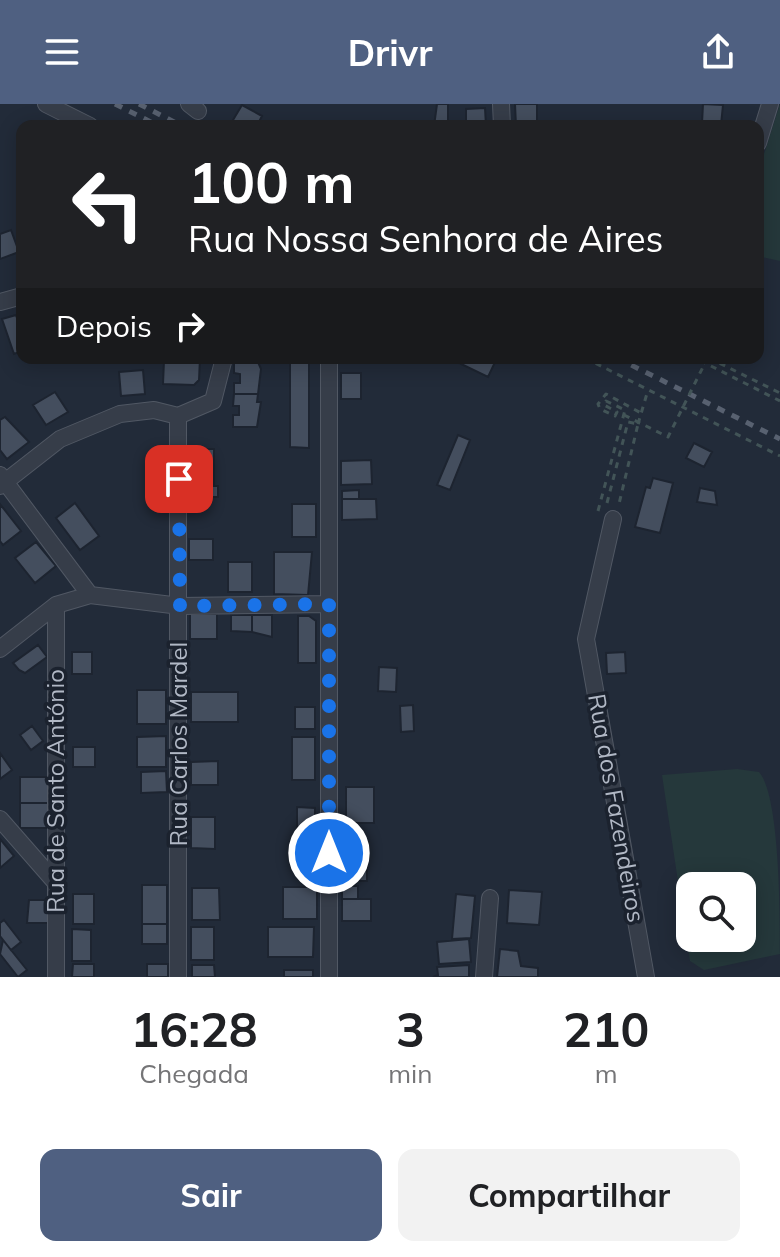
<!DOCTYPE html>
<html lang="pt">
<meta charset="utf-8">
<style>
:root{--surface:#fff;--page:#f2f2f2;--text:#202124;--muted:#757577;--accent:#4f6081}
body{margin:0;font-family:Mulish,sans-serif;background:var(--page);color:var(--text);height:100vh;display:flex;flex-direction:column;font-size:30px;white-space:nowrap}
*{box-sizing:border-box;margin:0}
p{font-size:26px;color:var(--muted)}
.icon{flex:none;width:44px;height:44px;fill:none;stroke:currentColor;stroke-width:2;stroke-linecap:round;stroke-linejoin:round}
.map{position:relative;height:873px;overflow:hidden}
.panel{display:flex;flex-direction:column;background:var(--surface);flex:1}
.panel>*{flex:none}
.banner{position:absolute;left:16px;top:16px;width:748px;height:244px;border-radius:16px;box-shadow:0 4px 20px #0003;background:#202124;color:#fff;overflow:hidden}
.tools{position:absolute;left:676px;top:768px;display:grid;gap:16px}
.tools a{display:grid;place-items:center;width:80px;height:80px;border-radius:16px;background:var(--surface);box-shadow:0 4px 20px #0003;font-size:40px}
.pin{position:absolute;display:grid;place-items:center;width:68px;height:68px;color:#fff;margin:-34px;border-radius:16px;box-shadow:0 4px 12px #0006}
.me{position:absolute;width:88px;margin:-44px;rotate:0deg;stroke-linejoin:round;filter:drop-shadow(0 0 6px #0008)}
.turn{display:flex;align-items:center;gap:28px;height:168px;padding:0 40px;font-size:36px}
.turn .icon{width:104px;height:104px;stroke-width:2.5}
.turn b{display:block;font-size:56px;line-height:68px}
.then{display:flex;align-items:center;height:76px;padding:0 40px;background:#0003;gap:16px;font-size:30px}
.eta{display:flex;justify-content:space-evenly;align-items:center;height:136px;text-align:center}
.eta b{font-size:48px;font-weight:700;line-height:56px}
.action{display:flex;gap:16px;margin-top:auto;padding:16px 40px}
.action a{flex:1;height:92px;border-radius:16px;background:var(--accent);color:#fff;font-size:32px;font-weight:700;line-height:92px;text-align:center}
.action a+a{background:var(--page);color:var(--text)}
header{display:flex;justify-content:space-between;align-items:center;height:104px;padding:0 40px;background:var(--accent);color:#fff;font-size:36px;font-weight:700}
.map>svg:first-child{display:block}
</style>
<header><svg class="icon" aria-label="menu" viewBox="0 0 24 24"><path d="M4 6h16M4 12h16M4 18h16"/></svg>Drivr<svg class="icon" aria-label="share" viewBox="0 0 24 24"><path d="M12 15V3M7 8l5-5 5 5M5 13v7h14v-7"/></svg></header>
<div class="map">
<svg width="780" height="873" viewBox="0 0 780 873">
<rect width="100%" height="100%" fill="#222b39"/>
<path fill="#25383b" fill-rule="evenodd" d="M 780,0 L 780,157 L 758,152 L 758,69 Z
M 737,665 L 759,668 C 780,691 780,813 780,850 L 704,866 L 690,857 L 662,671 ZM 690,782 L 742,782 L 742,834 L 690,834 Z"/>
<path fill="#444e5e" stroke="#1d2430" stroke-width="2" d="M 437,0 L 448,0 L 448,22 L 434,22 Z
M 515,0 L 537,0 L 537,22 L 516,22 Z
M 703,0 L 723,1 L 721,21 L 702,19 Z
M 242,1 L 262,12 L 257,22 L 244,22 L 233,16 Z
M 485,4 L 486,22 L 466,22 L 466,5 Z
M 11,126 L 19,148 L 0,155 L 0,130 Z
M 16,211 L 22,229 L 22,247 L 14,250 L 2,215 Z
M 170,254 L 200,254 L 199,276 L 194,281 L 163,280 L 164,256 Z
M 459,254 L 497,254 L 488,273 L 457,258 Z
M 234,257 L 258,258 L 261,265 L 258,290 L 234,290 L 234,279 L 240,279 L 240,270 L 234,269 Z
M 290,257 L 309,257 L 309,344 L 290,343 Z
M 143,266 L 145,290 L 121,292 L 119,268 Z
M 341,269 L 361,269 L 361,295 L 341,295 Z
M 55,288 L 68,308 L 46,321 L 33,301 Z
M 234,290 L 258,290 L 257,298 L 261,298 L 257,323 L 233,323 L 233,311 L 239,311 L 239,302 L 233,302 Z
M 5,313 L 29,338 L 7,355 L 0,346 L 0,316 Z
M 458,331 L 470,336 L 450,386 L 437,381 Z
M 694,339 L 712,348 L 704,363 L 686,354 Z
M 188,345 L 214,345 L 214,382 L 188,382 Z
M 371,356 L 372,380 L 341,381 L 341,357 Z
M 653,374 L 673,379 L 660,429 L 635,423 L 646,383 L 650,384 Z
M 188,382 L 218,382 L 218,393 L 189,393 Z
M 700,384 L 715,387 L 717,401 L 697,398 Z
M 359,386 L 359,395 L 342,395 L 342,387 Z
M 342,395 L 376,395 L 377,415 L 342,416 Z
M 75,399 L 99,432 L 80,446 L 56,414 Z
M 0,400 L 21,427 L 3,441 L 0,437 Z
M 292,400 L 316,400 L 316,433 L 292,433 Z
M 189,435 L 213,435 L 213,456 L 189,456 Z
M 36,438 L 56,462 L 35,479 L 15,454 Z
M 274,448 L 312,448 L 308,491 L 274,490 Z
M 228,458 L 252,458 L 252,488 L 228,488 Z
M 190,510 L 217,510 L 217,535 L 190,535 Z
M 231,511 L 252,511 L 252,528 L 231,527 Z
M 252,511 L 272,511 L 272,533 L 252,528 Z
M 298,512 L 309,512 L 316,517 L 316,559 L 298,559 Z
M 38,541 L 47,553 L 25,569 L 19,566 L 13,559 Z
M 72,548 L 92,548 L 92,570 L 72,570 Z
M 625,548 L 626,569 L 607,570 L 606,549 Z
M 379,563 L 397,564 L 396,588 L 378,587 Z
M 137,586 L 166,586 L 166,620 L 137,620 Z
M 191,588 L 238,588 L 238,618 L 191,618 Z
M 413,601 L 414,627 L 401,628 L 400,602 Z
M 295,603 L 315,603 L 315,625 L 295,625 Z
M 32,622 L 43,637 L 31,646 L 20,631 Z
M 166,632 L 166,663 L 137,663 L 137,633 Z
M 292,633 L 315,633 L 315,676 L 292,676 Z
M 73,643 L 95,643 L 95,663 L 73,663 Z
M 0,649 L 12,666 L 0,675 Z
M 218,657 L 218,681 L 191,681 L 191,658 Z
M 166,667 L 167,688 L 141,689 L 141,668 Z
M 20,673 L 48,673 L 48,699 L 20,699 Z
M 346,683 L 374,683 L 374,719 L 346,719 Z
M 20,699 L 48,699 L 48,724 L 20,724 Z
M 297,703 L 315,704 L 315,723 L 297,723 Z
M 191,713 L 215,713 L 215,745 L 191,744 Z
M 360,730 L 360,750 L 342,750 L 341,731 Z
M 0,735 L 14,752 L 0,764 Z
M 342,756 L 367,756 L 367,777 L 342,777 Z
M 142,781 L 167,781 L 167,820 L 142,820 Z
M 342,782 L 358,782 L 358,795 L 342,795 Z
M 283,783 L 317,783 L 317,815 L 283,815 Z
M 192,784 L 219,784 L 220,816 L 192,816 Z
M 509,786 L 542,788 L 539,821 L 507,819 Z
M 73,790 L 94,790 L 94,820 L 73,820 Z
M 456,790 L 475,792 L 471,834 L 452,835 Z
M 342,795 L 371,795 L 371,817 L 342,817 Z
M 29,796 L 49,796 L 49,819 L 27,819 Z
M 4,816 L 21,838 L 11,846 L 0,832 L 0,819 Z
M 142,820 L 167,820 L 167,840 L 142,840 Z
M 191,823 L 214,823 L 214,856 L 191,856 Z
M 268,823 L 314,823 L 313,853 L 268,853 Z
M 72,825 L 91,826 L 91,857 L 72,857 Z
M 469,835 L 471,858 L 439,860 L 437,838 Z
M 3,836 L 27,866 L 18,873 L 0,850 Z
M 500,845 L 518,847 L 521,862 L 538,864 L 538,873 L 497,873 Z
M 73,860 L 94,860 L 94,873 L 72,873 Z
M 147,860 L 168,860 L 168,873 L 147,873 Z
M 192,861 L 214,861 L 215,873 L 192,873 Z
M 469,861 L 469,873 L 433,873 L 438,871 L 437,863 Z
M 284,866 L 313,866 L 313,873 L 284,873 Z"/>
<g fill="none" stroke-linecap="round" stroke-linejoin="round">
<g stroke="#515864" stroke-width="18">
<path id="street" d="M 46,0 L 90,22
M 189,0 L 198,7
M 501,0 L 502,22
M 758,39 L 770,0
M 0,198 L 22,192
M 0,371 L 90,491
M 0,382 L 60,335 L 120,310 L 154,306 L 178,312 L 213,297 L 224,254
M 613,415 L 586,535 L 646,873
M 0,545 L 56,501 L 90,491 L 180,502 L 329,500
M 0,715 L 56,779
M 56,873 L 56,501
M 178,873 L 178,312
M 329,873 L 329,254
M 484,873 L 490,794"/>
</g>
<path stroke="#425457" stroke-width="3" stroke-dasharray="6 6" stroke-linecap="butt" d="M 585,254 L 780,352
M 707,254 L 705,259 L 780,297
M 709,254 L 780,289
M 638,320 L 648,286
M 607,399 L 628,318 L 638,320 L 619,400
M 598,407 L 625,306 L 606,297 L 604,301 L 617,308 L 615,312 L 600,305 L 598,300 L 606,290 L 641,309"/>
<use href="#street" stroke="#363d49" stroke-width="16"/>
<path stroke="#586170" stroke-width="5" stroke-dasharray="8 8" stroke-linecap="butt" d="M 115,0 L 151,18
M 139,0 L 182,22
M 617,254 L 780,335"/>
<path stroke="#425457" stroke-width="3" stroke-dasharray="6 6" stroke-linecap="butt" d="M 624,311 L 668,333 L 705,259"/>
</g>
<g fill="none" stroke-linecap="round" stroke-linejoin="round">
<path stroke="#1a73e8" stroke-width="14" stroke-dasharray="0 25.2" d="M 179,375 L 180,502 L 329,500 L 329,749"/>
</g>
<g text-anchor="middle" stroke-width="7" stroke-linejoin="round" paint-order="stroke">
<g font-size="24" fill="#b1b8c5" stroke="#1b222e">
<text transform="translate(179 640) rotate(-90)" y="8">Rua Carlos Mardel</text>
<text transform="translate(56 687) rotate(-90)" y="8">Rua de Santo António</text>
<text transform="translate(616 704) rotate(80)" y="8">Rua dos Fazendeiros</text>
</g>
</g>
</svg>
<div class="tools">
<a><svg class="icon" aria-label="search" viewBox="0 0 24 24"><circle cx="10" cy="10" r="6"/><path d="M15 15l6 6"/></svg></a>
</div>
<div class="pin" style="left:179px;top:375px;background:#d93025"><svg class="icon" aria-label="arrive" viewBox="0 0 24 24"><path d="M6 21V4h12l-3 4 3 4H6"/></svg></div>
<svg class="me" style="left:329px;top:749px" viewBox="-20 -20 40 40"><circle r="17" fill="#1a73e8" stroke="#fff" stroke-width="3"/><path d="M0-11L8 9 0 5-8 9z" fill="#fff"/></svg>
<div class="banner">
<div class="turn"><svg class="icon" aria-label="left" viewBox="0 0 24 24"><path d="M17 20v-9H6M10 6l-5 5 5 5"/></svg><div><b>100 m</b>Rua Nossa Senhora de Aires</div></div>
<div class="then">Depois<svg class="icon" aria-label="right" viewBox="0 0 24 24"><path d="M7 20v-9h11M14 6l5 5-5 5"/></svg></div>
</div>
</div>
<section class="panel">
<div class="eta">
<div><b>16:28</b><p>Chegada</p></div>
<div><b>3</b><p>min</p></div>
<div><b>210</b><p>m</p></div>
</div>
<div class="action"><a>Sair</a><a>Compartilhar</a></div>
</section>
